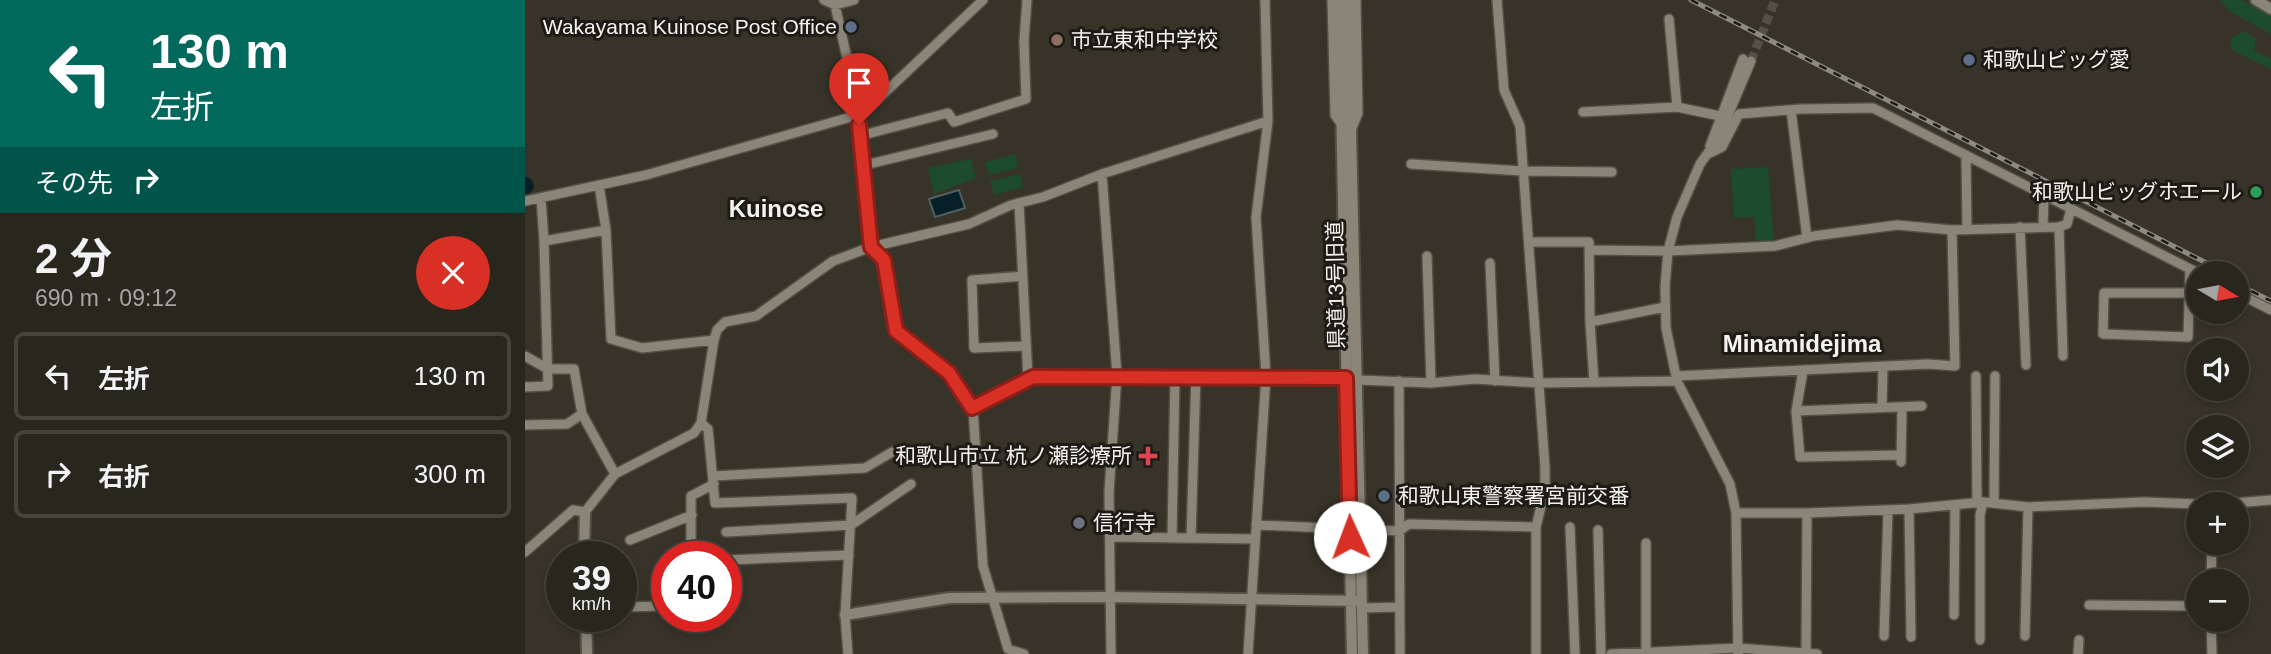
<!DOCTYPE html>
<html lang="ja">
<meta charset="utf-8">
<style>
:root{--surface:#29261e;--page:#312e27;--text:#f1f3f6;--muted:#a5a5a4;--line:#45433c}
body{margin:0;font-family:Arial,"Noto Sans JP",sans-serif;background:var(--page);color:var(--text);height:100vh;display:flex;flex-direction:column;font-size:26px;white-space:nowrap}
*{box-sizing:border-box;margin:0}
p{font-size:23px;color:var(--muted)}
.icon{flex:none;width:38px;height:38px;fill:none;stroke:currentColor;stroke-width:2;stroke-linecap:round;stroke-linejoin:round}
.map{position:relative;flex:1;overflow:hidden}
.details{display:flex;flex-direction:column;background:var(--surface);width:525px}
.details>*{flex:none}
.hud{background:#00695c;color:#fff;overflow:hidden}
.needle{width:46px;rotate:100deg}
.tools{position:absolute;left:1661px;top:261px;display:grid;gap:14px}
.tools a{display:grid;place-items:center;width:63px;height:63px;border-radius:50%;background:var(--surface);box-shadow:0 4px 10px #0003,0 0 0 2px var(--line);font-size:35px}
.speed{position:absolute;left:21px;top:541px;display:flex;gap:14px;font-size:35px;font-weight:700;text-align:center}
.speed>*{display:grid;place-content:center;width:91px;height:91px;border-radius:50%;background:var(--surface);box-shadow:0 4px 10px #0003,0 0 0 2px var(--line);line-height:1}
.speed small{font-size:18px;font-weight:400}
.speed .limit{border:10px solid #d22;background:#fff;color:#111}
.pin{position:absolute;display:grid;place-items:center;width:60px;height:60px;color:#fff;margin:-72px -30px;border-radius:50% 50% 50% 0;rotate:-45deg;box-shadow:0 0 7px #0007}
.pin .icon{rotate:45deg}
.me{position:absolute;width:77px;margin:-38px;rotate:358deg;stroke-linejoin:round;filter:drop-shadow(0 0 5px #0008)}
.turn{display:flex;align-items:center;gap:24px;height:147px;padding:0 35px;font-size:32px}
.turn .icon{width:91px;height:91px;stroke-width:2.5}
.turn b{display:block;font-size:49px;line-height:60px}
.then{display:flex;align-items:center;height:66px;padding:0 35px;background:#0003;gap:14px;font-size:26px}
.round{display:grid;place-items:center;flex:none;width:74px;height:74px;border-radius:37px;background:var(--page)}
.head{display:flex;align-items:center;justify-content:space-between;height:119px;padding:0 35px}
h1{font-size:42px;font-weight:700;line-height:52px}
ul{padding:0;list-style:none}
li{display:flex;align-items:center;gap:21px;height:88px;margin:0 14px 10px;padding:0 21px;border:4px solid var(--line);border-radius:10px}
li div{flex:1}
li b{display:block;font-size:26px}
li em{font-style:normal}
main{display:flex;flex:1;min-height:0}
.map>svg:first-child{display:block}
</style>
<main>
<section class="details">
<div class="hud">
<div class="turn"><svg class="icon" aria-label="left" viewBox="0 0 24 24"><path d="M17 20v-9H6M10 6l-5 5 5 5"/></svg><div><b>130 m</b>左折</div></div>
<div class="then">その先<svg class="icon" aria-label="right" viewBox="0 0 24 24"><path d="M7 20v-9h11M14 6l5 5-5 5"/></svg></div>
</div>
<div class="head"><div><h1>2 分</h1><p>690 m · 09:12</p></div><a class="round" style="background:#d93025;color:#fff"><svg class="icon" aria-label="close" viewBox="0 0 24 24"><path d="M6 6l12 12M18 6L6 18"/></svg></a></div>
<ul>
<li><svg class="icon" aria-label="left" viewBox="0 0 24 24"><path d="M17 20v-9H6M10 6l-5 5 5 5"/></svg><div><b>左折</b></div><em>130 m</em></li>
<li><svg class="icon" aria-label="right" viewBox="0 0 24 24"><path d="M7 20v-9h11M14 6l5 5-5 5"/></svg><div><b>右折</b></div><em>300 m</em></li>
</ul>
</section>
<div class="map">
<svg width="1746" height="654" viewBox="0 0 1746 654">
<rect width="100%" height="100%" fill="#373328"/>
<path fill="#1d4b2d" d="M 1694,0 L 1716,0 L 1746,17 L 1746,34 L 1706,12 Z
M 1720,31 L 1731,39 L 1729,51 L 1746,59 L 1746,69 L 1709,51 L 1705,46 L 1707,37 Z
M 490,154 L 493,168 L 464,175 L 460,162 Z
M 446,159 L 451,178 L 409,194 L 403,168 Z
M 1243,167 L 1249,242 L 1231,244 L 1229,217 L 1209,218 L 1206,169 Z
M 495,174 L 498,187 L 469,195 L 465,181 Z"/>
<path fill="#071f27" stroke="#4e5f62" stroke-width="2" d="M 434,190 L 440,208 L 410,217 L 404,199 Z"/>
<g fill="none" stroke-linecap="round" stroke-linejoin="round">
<path stroke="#071f27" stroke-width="16" d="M 0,185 L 1,186"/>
<path stroke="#545045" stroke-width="9" stroke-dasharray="9 4.5" stroke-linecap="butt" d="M 1226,61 L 1250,0"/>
<g stroke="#524f45" stroke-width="12">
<path id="minor" d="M 299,0 L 310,5 L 329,0
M 807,0 L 810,115 L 817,125
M 972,0 L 979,90 L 995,126 L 1020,467 L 1020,490 L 1011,527 L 1011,654
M 310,5 L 335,116 L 336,166 L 346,247 L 359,259 L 371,331 L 424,373 L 448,408 L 458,566 L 483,649 L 499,654
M 1144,19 L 1152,107 L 1195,116
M 1266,110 L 1282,238
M 1058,112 L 1152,107
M 335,116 L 458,0
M 827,128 L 833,113 L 831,0
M 334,136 L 423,113 L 429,122 L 501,99 L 499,41 L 502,0
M 1185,146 L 1218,59
M 1185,153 L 1197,147 L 1214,114 L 1275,109 L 1348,108 L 1673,273
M 1441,155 L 1442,230
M 886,164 L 997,171 L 1087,172
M 336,166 L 468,134
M 577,174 L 592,375 L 584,492 L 586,654
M 16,198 L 19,241 L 81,230 L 74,185
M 0,201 L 121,175 L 333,115
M 494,203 L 503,379
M 1495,227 L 1501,365
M 1518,227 L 1519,195
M 81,230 L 86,339 L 117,348 L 189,340
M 1006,242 L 1064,242 L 1065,322
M 1064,250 L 1143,251 L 1250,246 L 1289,236 L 1372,225 L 1427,230 L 1534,227
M 902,256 L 906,383
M 965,263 L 970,381
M 498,276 L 447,280 L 449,348 L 501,346
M 1664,293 L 1579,293 L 1578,334 L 1663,337 L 1665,269
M 1712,293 L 1746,310
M 0,356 L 23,369 L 49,369 L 57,414 L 90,474
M 1538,356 L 1534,227 L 1542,224 L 1546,209
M 1278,371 L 1271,411 L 1275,457 L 1376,455
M 1151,376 L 1403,364 L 1430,366 L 1427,230
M 1451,376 L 1452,503
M 874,381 L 875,654
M 1069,382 L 1065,322 L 1140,307
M 0,387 L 23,386 L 19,241
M 448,408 L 508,377 L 741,376 L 906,383 L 950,379 L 1013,383 L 1152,381
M 1357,408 L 1358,367
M 1271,411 L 1397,406
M 176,423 L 183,429 L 190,503 L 327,498 L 320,615 L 323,654
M 0,425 L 42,424 L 57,414
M 1376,462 L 1377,407
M 189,476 L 340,468 L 367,452
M 1469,503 L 1470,376
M 1698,504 L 1746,500
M 1384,509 L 1386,637
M 1211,513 L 1282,513 L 1281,653
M 1282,513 L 1384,509 L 1458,502 L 1503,507 L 1619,502 L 1673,504
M 731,525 L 874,531 L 884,524 L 1011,527
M 1045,527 L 1050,654
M 1073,530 L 1076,654
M 201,532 L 326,525 L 386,484
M 586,537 L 730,539
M 647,538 L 650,375
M 666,538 L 671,375
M 105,540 L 167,515
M 1121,543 L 1121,651
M 0,552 L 48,510 L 60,512 L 90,474 L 169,433 L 176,423 L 189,340 L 192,330 L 200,322 L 231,316 L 308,261 L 346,247 L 444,224 L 486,205 L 518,197 L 577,174 L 743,121
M 166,556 L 166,496 L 189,484
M 201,560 L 324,555
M 1686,581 L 1687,542
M 1564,605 L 1673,606
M 96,607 L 141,606
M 837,608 L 875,607
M 1429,615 L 1430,505
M 1686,620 L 1687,654
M 1359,636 L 1363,510
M 1500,636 L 1503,507
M 1455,640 L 1455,515 L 1458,502
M 723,654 L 741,376 L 731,217 L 743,121 L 740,0
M 1086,654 L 1213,648 L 1292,654
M 1213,654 L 1211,513 L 1205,484 L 1152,381 L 1141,328 L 1140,287 L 1143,251 L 1152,217 L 1175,164 L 1193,139 L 1226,61
M 1553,654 L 1554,640"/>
</g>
<g stroke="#524f45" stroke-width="14">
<path id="tertiary" d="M 814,0 L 827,654
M 823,0 L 838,654
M 1731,0 L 1746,9
M 59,556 L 60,512
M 320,615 L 424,598 L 586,597 L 833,601
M 61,616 L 62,654"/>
</g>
<use href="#minor" stroke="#8a8578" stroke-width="9"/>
<use href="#tertiary" stroke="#8a8578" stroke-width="10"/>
<g stroke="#8d8a80" stroke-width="5">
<path id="rail" d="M 1166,0 L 1701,273
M 1712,284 L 1746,301"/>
</g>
<use href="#rail" stroke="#1d1b16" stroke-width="2.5" stroke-dasharray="8" stroke-linecap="butt"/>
</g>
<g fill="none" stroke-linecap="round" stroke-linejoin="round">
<g stroke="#8d1f18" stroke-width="18">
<path id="route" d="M 334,125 L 346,247 L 359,260 L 371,331 L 424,373 L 447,408 L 508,377 L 821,378 L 825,537"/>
</g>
<use href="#route" stroke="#d93025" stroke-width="12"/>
</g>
<g fill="#5c6f8a" stroke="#1d1b16" stroke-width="2.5">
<circle cx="326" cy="27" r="7"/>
<circle cx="1444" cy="60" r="7"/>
<circle cx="859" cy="496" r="7"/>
</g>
<circle fill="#8d6e63" stroke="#1d1b16" stroke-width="2.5" cx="532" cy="40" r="7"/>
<circle fill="#2e9e5b" stroke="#1d1b16" stroke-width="2.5" cx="1731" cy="192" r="7"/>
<path fill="#e0444e" stroke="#1d1b16" stroke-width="2.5" d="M619.5 445.5h7v7h7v7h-7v7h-7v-7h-7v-7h7z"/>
<circle fill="#6b7280" stroke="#1d1b16" stroke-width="2.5" cx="554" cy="523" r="7"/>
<g text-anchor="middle" stroke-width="6" stroke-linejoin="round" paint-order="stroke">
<g font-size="21" fill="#f5f3eb" stroke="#1d1b16" text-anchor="start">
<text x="312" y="34" text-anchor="end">Wakayama Kuinose Post Office</text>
<text x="546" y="47">市立東和中学校</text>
<text x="1458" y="67">和歌山ビッグ愛</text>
<text x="1717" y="199" text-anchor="end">和歌山ビッグホエール</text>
<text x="607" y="463" text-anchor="end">和歌山市立 杭ノ瀬診療所</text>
<text x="873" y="503">和歌山東警察署宮前交番</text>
<text x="568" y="530">信行寺</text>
</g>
<g font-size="21" fill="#f5f3eb" stroke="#1d1b16">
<text transform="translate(811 285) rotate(-91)" y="7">県道13号旧道</text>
</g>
<g font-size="24" font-weight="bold" fill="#f5f3eb" stroke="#1d1b16">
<text x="251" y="217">Kuinose</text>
<text x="1277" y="352">Minamidejima</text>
</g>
</g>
</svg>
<div class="tools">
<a><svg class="needle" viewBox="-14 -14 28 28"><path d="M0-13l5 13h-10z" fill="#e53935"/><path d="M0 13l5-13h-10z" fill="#a5a5a4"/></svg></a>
<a><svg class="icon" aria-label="sound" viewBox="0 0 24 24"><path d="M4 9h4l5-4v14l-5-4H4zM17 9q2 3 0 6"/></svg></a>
<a><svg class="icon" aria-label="layers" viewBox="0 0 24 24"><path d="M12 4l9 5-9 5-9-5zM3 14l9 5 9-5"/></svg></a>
<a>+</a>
<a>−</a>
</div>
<div class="speed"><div>39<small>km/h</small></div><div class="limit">40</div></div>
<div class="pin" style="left:334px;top:125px;background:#d93025"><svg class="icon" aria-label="arrive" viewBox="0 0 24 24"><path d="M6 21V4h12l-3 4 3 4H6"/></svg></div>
<svg class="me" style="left:825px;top:537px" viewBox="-20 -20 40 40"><circle r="19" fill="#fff"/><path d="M0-13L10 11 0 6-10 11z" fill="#d93025"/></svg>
</div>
</main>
